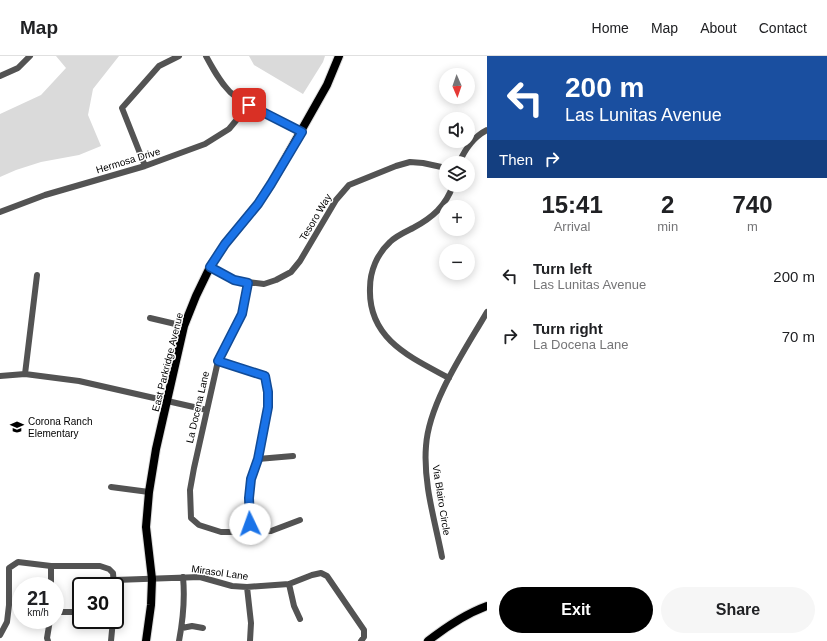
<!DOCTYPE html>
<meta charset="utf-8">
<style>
:root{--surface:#fff;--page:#f6f6f6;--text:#202124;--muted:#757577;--line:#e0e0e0;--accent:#000}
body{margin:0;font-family:Arial,sans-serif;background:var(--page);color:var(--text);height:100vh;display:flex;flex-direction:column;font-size:15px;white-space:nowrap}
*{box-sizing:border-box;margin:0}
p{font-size:13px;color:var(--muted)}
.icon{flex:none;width:22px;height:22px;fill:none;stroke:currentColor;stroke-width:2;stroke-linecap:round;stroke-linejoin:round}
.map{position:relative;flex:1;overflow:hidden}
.drawer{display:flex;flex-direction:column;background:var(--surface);width:340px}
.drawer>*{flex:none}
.banner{background:#1a4fa0;color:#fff;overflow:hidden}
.needle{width:26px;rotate:178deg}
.controls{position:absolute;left:439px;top:12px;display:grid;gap:8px}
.controls a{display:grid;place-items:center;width:36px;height:36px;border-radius:50%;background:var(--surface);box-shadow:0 2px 10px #0003;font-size:20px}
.speed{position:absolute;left:12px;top:521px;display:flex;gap:8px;font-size:20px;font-weight:700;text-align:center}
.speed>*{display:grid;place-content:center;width:52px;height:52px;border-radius:50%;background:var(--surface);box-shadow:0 2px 10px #0003;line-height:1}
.speed small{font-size:10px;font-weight:400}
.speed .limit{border:2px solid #111;border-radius:6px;background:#fff;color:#111}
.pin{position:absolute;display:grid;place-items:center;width:34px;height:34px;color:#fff;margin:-17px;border-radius:8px;box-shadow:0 2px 6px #0006}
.me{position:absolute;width:44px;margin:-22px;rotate:357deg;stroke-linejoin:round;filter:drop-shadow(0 0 3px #0008)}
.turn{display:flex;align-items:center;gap:14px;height:84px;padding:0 12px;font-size:18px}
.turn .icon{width:52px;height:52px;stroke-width:2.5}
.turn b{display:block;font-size:28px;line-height:34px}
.then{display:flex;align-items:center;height:38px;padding:0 12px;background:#0003;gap:8px;font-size:15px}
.eta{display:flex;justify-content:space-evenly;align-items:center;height:68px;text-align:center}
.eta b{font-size:24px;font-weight:700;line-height:28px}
.button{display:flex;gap:8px;margin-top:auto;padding:8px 12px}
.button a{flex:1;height:46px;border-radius:24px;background:var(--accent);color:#fff;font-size:16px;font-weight:700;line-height:46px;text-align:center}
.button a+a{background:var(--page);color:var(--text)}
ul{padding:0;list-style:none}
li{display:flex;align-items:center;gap:12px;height:60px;padding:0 12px}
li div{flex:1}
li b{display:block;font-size:15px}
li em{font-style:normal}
header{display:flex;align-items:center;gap:24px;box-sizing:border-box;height:56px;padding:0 20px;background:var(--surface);border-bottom:1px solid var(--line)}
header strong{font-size:19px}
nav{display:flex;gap:22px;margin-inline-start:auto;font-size:14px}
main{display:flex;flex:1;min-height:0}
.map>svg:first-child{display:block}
</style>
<header>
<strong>Map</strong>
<nav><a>Home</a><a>Map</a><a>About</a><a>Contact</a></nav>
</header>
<main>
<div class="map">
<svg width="487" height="585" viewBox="0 0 487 585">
<rect width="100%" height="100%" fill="#fff"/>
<path fill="#dadada" d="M 56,0 L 119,0 L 93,33 L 88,59 L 101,90 L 79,99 L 41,106 L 16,114 L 0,121 L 0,58 L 41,39 L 66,12 Z
M 249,0 L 325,0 L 323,6 L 303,38 L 254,9 Z"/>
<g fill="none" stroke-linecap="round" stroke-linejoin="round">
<g stroke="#dbdbdb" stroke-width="10">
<path id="major" d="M 146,585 L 151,549 L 152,523 L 146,471 L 149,436 L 156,393 L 184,270 L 196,240 L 210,211 L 225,188 L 258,148 L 271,128 L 327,29 L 339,0
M 428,585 C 446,571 465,558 487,550"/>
</g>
<path stroke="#535353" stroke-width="6" d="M 206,0 C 213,13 220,26 230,36 C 248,52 280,65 302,76
M 0,20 L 18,12 L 30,0
M 459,107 C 465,93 473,81 487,74
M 145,110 L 122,52 L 159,10 L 179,0
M 0,156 L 45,139 L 145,110 L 205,88 L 229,73 L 249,49
M 210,211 L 233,224 L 264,228 L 276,224 L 291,216 L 300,205 L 336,144 L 349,129 L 396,110 L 410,106 L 423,107 L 446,112
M 247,227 L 242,258 L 218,305 L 194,412 L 190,434 L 191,462 L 199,469 L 221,476 L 251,476 L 271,475 L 300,464
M 150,262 L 184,270
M 218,305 L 265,320 L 268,336 L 267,351 L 258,403 L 251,423 L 249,442 L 251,476
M 25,318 L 37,219
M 0,320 L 25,318 L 79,325 L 207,354
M 449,322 C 410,301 368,283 370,232 C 370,215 377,198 390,186 C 396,180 405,176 413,172 C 432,162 446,150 453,129
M 258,403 L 293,400
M 111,431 L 149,436
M 442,501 C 435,465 423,427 426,390 C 429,346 465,294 487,256
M 51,510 L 51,530
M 115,524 L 200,521 L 232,530 L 247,531 L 289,528 L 312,519 L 321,517 L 327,520 L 364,574 L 364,581 L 361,585
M 289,528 L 294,550 L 300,563
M 247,531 L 251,567 L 250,585
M 55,556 L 81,556
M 182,572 L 192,570 L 203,572
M 0,579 L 7,566 L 9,549 L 9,512 L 18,506 L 51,510 L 100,510 L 109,513 L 113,517 L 114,530
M 48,585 L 47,582 L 50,564
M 111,585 L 113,564
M 179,585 C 183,564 185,542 183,521"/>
<use href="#major" stroke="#000" stroke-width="8"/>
</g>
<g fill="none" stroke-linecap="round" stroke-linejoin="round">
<g stroke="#114b97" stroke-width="10">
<path id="route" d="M 249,49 L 302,76 L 271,128 L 258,148 L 225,188 L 210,211 L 234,224 L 248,227 L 242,258 L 218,305 L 265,320 L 268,336 L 268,351 L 258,403 L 251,423 L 249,442 L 250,468"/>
</g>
<use href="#route" stroke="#1a73e8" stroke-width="7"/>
</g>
<defs>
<g id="school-bare" transform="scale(1.08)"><path d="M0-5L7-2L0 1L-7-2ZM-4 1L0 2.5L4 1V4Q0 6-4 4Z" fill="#000" stroke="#fff" stroke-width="2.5" paint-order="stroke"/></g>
</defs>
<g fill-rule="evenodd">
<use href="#school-bare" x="17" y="371"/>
</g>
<g text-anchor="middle" stroke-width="3" stroke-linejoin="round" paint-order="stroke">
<g font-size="10" fill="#000" stroke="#fff">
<text transform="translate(128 104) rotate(-17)" y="4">Hermosa Drive</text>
<text transform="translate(315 161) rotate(-59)" y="4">Tesoro Way</text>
<text transform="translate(167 306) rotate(-76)" y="4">East Parkridge Avenue</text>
<text transform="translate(197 351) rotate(-77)" y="4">La Docena Lane</text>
<text transform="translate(442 444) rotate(81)" y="4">Via Blairo Circle</text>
<text transform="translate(220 516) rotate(8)" y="4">Mirasol Lane</text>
</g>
<g font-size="10" fill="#000" stroke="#fff" text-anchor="start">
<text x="28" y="369">Corona Ranch<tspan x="28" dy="12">Elementary</tspan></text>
</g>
</g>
</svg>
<div class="controls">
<a><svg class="needle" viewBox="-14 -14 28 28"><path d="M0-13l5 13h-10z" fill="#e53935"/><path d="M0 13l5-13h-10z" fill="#757577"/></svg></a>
<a><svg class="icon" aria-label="sound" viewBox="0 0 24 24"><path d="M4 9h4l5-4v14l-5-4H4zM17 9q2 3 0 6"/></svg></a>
<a><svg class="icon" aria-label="layers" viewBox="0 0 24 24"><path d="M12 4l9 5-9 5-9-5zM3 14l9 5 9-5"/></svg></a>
<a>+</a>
<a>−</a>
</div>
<div class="speed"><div>21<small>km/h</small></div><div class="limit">30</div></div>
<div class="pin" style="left:249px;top:49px;background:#d93025"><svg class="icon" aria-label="arrive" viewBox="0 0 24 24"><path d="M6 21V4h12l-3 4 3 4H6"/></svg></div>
<svg class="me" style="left:250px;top:468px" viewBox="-20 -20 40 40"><circle r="19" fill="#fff"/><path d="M0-13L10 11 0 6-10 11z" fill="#1a73e8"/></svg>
</div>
<section class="drawer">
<div class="banner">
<div class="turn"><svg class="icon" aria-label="left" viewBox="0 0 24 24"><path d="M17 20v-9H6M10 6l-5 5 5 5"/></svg><div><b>200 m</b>Las Lunitas Avenue</div></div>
<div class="then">Then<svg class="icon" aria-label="right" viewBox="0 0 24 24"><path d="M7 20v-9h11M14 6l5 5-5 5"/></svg></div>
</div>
<div class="eta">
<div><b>15:41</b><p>Arrival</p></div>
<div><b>2</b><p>min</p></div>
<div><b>740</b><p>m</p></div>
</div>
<ul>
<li><svg class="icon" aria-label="left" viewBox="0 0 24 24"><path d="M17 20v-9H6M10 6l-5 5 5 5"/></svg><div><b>Turn left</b><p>Las Lunitas Avenue</p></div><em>200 m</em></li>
<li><svg class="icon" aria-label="right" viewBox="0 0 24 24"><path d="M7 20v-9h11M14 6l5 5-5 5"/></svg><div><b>Turn right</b><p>La Docena Lane</p></div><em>70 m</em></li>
</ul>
<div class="button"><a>Exit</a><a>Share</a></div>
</section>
</main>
